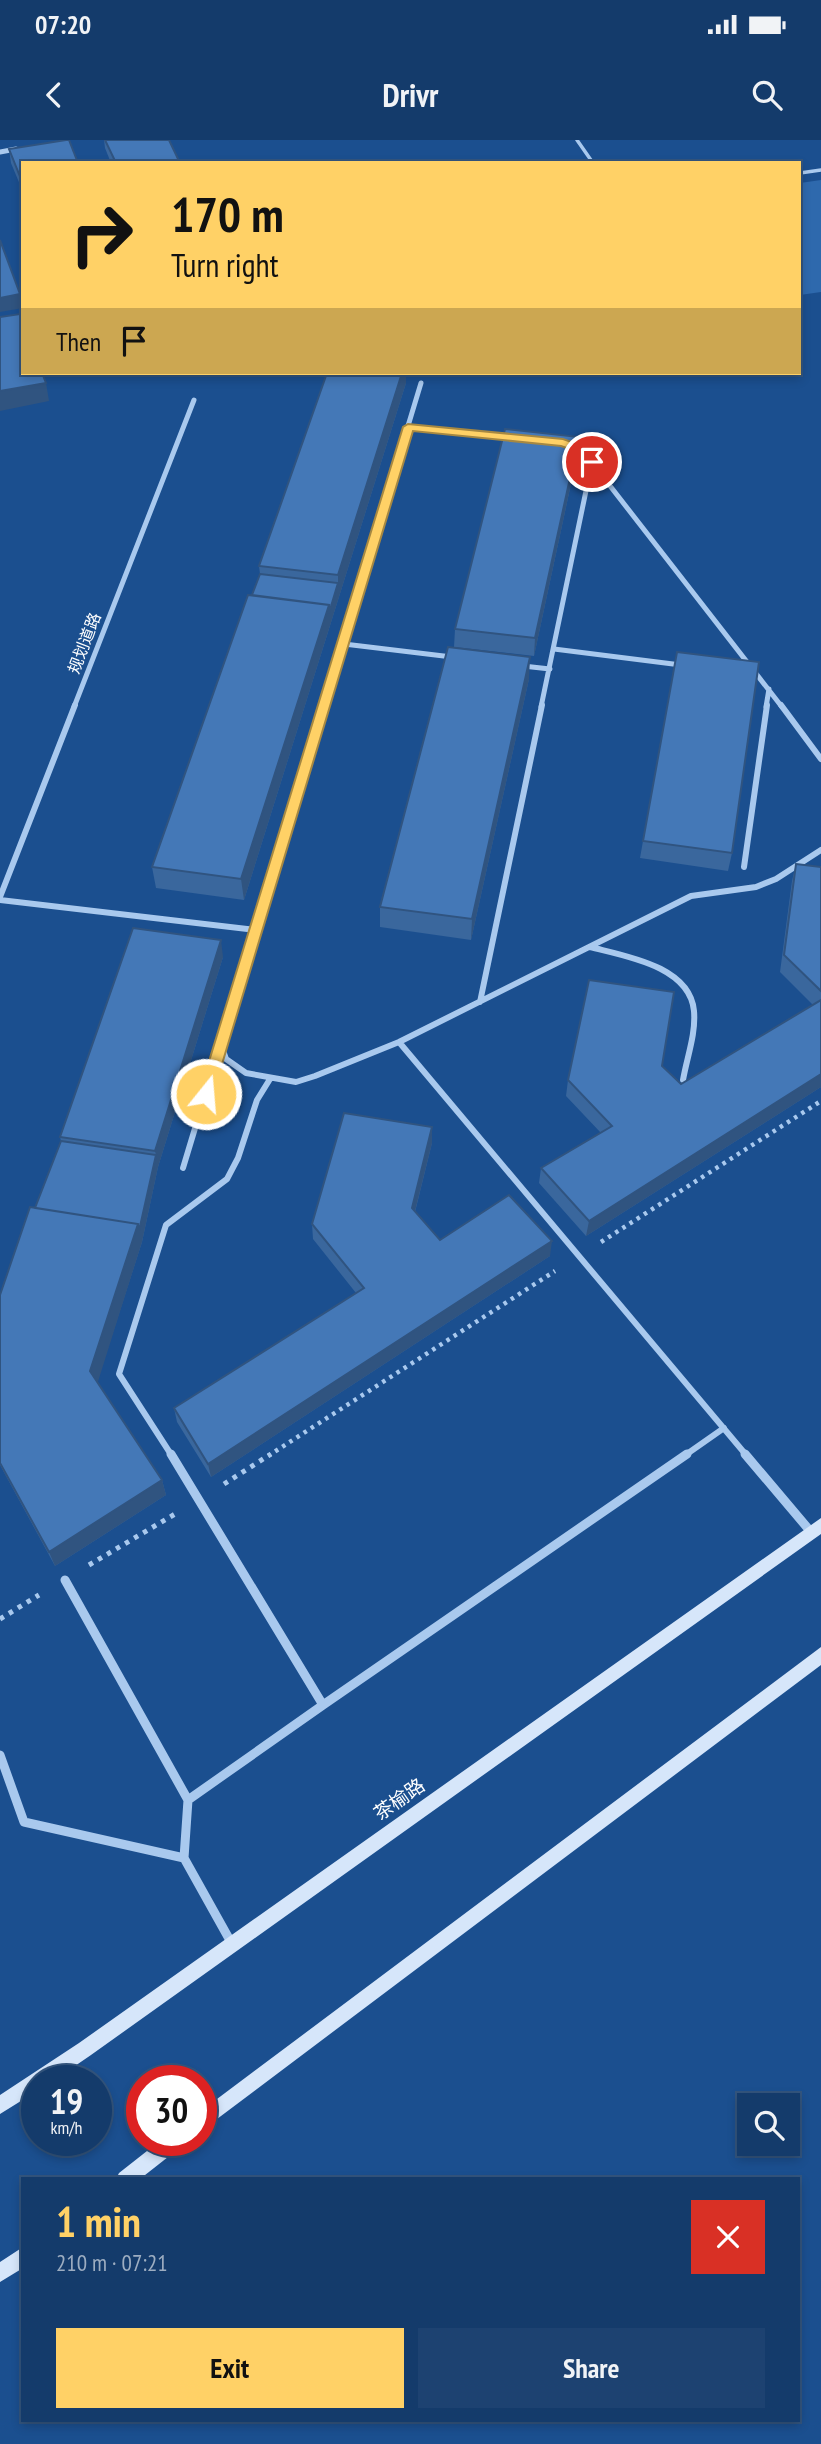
<!DOCTYPE html>
<meta charset="utf-8">
<style>
:root{--surface:#143b6b;--page:#1d4271;--text:#f1f3f6;--muted:#9dadc1;--line:#33557e;--accent:#ffd166}
body{margin:0;font-family:"PT Sans Narrow","Noto Sans SC",sans-serif;background:var(--page);color:var(--text);height:100vh;display:flex;flex-direction:column;font-size:26px;white-space:nowrap}
*{box-sizing:border-box;margin:0}
p{font-size:23px;color:var(--muted)}
.icon{flex:none;width:38px;height:38px;fill:none;stroke:currentColor;stroke-width:2;stroke-linecap:round;stroke-linejoin:round}
.map{position:relative;flex:1;overflow:hidden}
.drawer{position:absolute;left:21px;top:2037px;width:779px;height:245px;display:flex;flex-direction:column;background:var(--surface);border-radius:0px;box-shadow:0 4px 10px #0003,0 0 0 2px var(--line)}
.drawer>*{flex:none}
.banner{position:absolute;left:21px;top:21px;width:780px;height:214px;border-radius:0px;box-shadow:0 4px 10px #0003,0 0 0 2px var(--line);background:#ffd166;color:#111;overflow:hidden}
.fabs{position:absolute;left:737px;top:1953px;display:grid;gap:14px}
.fabs a{display:grid;place-items:center;width:63px;height:63px;border-radius:0px;background:var(--surface);box-shadow:0 4px 10px #0003,0 0 0 2px var(--line);font-size:35px}
.speed{position:absolute;left:21px;top:1925px;display:flex;gap:14px;font-size:35px;font-weight:700;text-align:center}
.speed>*{display:grid;place-content:center;width:91px;height:91px;border-radius:50%;background:var(--surface);box-shadow:0 4px 10px #0003,0 0 0 2px var(--line);line-height:1}
.speed small{font-size:18px;font-weight:400}
.speed .limit{border:10px solid #d22;background:#fff;color:#111}
.pin{position:absolute;display:grid;place-items:center;width:60px;height:60px;color:#fff;margin:-30px;border:4px solid #fff;border-radius:50%;box-shadow:0 2px 7px #0007}
.me{position:absolute;width:77px;margin:-38px;rotate:17deg;stroke-linejoin:round;filter:drop-shadow(0 0 5px #0008)}
.turn{display:flex;align-items:center;gap:24px;height:147px;padding:0 35px;font-size:32px}
.turn .icon{width:91px;height:91px;stroke-width:2.5}
.turn b{display:block;font-size:49px;line-height:60px}
.then{display:flex;align-items:center;height:66px;padding:0 35px;background:#0003;gap:14px;font-size:26px}
.round{display:grid;place-items:center;flex:none;width:74px;height:74px;border-radius:0px;background:var(--page)}
.summary{display:flex;align-items:center;justify-content:space-between;height:119px;padding:0 35px}
h1{font-size:42px;font-weight:700;line-height:52px;color:var(--accent)}
.button{display:flex;gap:14px;margin-top:auto;padding:14px 35px}
.button a{flex:1;height:80px;border-radius:0px;background:var(--accent);color:#111;font-size:28px;font-weight:700;line-height:80px;text-align:center}
.button a+a{background:var(--page);color:var(--text)}
.status{display:flex;justify-content:space-between;align-items:center;height:49px;padding:0 35px;background:var(--surface);direction:ltr}
.status svg{height:19px;fill:currentColor}
header{display:flex;justify-content:space-between;align-items:center;height:91px;padding:0 35px;background:var(--surface);font-size:32px;font-weight:700}
.map>svg:first-child{display:block}
</style>
<div class="status"><b>07:20</b><svg viewBox="0 0 49 12"><path d="M0 12V9h3v3zM5 12V6h3v6zM10 12V3h3v9zM15 12V0h3v12zM26 1h20v11H26zM47 4h2v5h-2z"/></svg></div>
<header><svg class="icon" aria-label="back" viewBox="0 0 24 24"><path d="M15 5l-7 7 7 7"/></svg>Drivr<svg class="icon" aria-label="search" viewBox="0 0 24 24"><circle cx="10" cy="10" r="6"/><path d="M15 15l6 6"/></svg></header>
<div class="map">
<svg width="821" height="2304" viewBox="0 0 821 2304">
<rect width="100%" height="100%" fill="#1b4f8f"/>
<path fill="#2e69ad" d="M 821,40 L 821,152 L 800,155 L 800,43 Z"/>
<g fill="none" stroke-linecap="round" stroke-linejoin="round">
<path stroke="#a9c9ee" stroke-width="4.5" stroke-dasharray="3.5 5" stroke-linecap="butt" d="M 601,1102 L 821,961
M 268,1316 L 555,1131"/>
<path stroke="#a9c9ee" stroke-width="5" stroke-dasharray="4.5 6" stroke-linecap="butt" d="M 224,1344 L 271,1314
M 89,1425 L 175,1374
M 0,1479 L 39,1455"/>
<path stroke="#a9c9ee" stroke-width="3.5" d="M 577,0 L 593,23
M 800,33 L 821,30"/>
<path stroke="#a9c9ee" stroke-width="5" d="M 0,12 L 16,9
M 408,287 L 512,298
M 572,306 L 586,315 L 782,567
M 344,504 L 452,517
M 554,509 L 681,525
M 523,526 L 550,529
M 74,567 L 194,260
M 323,567 L 421,243
M 541,567 L 592,322
M 766,567 L 769,549"/>
<path stroke="#a9c9ee" stroke-width="6" d="M 781,565 L 821,619
M 744,727 L 767,565
M 0,757 L 75,565
M 0,760 L 256,790
M 590,807 C 625,816 690,826 694,871 C 696,894 687,917 683,940
M 480,862 L 542,565
M 399,902 L 747,1316
M 221,905 L 226,919 L 246,933 L 296,942 L 315,936 L 399,902 L 691,756 L 756,747 L 776,739 L 821,710
M 183,1028 L 323,565
M 172,1316 L 119,1234 L 166,1085 L 227,1039 L 238,1018 L 257,960 L 270,939
M 684,1316 L 724,1288"/>
<path stroke="#a9c9ee" stroke-width="9" d="M 171,1314 L 323,1565 L 188,1660 L 184,1718
M 745,1314 L 811,1392
M 65,1440 L 188,1660
M 323,1565 L 687,1314
M 0,1615 L 24,1682 L 184,1718 L 232,1804"/>
<path fill="#d6e6fa" fill-rule="evenodd" d="M 821,1378 L 821,1394 L 91,1915 L 53,1941 L 37,1941 L 37,1951 L 0,1974 L 0,1955 L 79,1903 Z
M 821,1507 L 821,1525 L 201,1991 L 201,1971 Z
M 161,2000 L 185,2000 L 182,2006 L 140,2039 L 116,2039 L 119,2033 Z
M 23,2107 L 23,2128 L 0,2142 L 0,2122 Z"/>
</g>
<path fill="#3a679d" d="M 104,0 L 169,0 L 180,23 L 111,23 L 105,8 Z
M 9,9 L 23,23 L 23,52 L 11,23 Z
M 327,233 L 406,233 L 406,243 L 244,760 L 156,748 L 152,727 L 260,434 L 259,426 Z
M 579,297 L 577,316 L 534,516 L 454,507 L 455,489 Z
M 529,539 L 471,800 L 380,787 L 380,767 Z
M 643,701 L 732,713 L 728,731 L 640,718 Z
M 796,724 L 821,727 L 821,947 L 586,1096 L 539,1043 L 541,1028 L 601,993 L 566,956 L 568,940 L 681,944 L 813,865 L 780,832 L 792,741 Z
M 223,817 L 158,1027 L 142,1102 L 97,1242 L 162,1340 L 166,1355 L 55,1426 L 0,1325 L 0,1155 L 61,1001 L 60,997 Z
M 432,987 L 432,1003 L 415,1072 L 440,1100 L 550,1116 L 211,1337 L 177,1282 L 174,1268 L 356,1153 L 313,1099 L 312,1084 Z"/>
<path fill="#305480" d="M 20,154 L 23,168 L 0,172 L 0,158 Z
M 402,233 L 406,233 L 406,243 L 244,760 L 241,739 L 329,465 L 338,443 L 338,435 Z
M 46,243 L 49,261 L 0,271 L 0,251 Z
M 579,297 L 577,316 L 534,516 L 535,498 Z
M 530,517 L 529,539 L 471,800 L 472,779 Z
M 221,800 L 223,817 L 158,1027 L 142,1102 L 96,1248 L 90,1231 L 156,1015 L 155,1011 Z
M 821,934 L 821,947 L 586,1096 L 589,1081 Z
M 432,987 L 432,1003 L 412,1083 L 412,1068 Z
M 552,1101 L 550,1116 L 211,1337 L 208,1324 Z
M 162,1340 L 166,1355 L 55,1426 L 49,1412 Z"/>
<path fill="#4478b7" stroke="#305480" stroke-width="2" d="M 66,0 L 69,0 L 78,23 L 23,23 L 23,44 L 9,9 Z
M 105,0 L 169,0 L 180,23 L 116,23 Z
M 0,100 L 20,154 L 0,158 Z
M 20,174 L 23,180 L 23,233 L 42,233 L 46,243 L 0,251 L 0,177 Z
M 327,233 L 402,233 L 338,435 L 259,426 Z
M 505,289 L 579,297 L 535,498 L 455,489 Z
M 260,434 L 338,443 L 329,473 L 329,465 L 252,455 Z
M 248,455 L 329,465 L 241,739 L 152,727 Z
M 448,507 L 530,517 L 472,779 L 380,767 Z
M 677,512 L 759,522 L 732,713 L 643,701 Z
M 796,724 L 821,727 L 821,851 L 784,815 Z
M 133,788 L 221,800 L 155,1011 L 60,997 Z
M 589,840 L 674,852 L 662,926 L 681,944 L 821,860 L 821,934 L 589,1081 L 541,1028 L 612,986 L 568,940 Z
M 344,973 L 432,987 L 412,1068 L 440,1100 L 509,1055 L 552,1101 L 208,1324 L 174,1268 L 364,1148 L 312,1084 Z
M 61,1001 L 156,1015 L 139,1091 L 138,1084 L 35,1068 Z
M 30,1067 L 138,1084 L 90,1231 L 162,1340 L 49,1412 L 0,1323 L 0,1155 Z"/>
<path fill="#ffd166" stroke="#a68842" stroke-width="2" d="M 408,284 L 563,299 L 580,305 L 598,322 L 588,324 L 572,310 L 561,306 L 413,291 L 213,954 L 206,960 L 199,954 L 403,287 Z"/>
<g text-anchor="middle" stroke-width="5" stroke-linejoin="round" paint-order="stroke">
<g font-size="16" fill="#fff" stroke="#1b4f8f">
<text transform="translate(84 503) rotate(-69)" y="6">规划道路</text>
</g>
<g font-size="19" fill="#fff" stroke="#1b4f8f">
<text transform="translate(399 1659) rotate(-35)" y="7">茶榆路</text>
</g>
</g>
</svg>
<div class="fabs">
<a><svg class="icon" aria-label="search" viewBox="0 0 24 24"><circle cx="10" cy="10" r="6"/><path d="M15 15l6 6"/></svg></a>
</div>
<div class="speed"><div>19<small>km/h</small></div><div class="limit">30</div></div>
<div class="pin" style="left:592px;top:322px;background:#d93025"><svg class="icon" aria-label="arrive" viewBox="0 0 24 24"><path d="M6 21V4h12l-3 4 3 4H6"/></svg></div>
<svg class="me" style="left:206px;top:954px" viewBox="-20 -20 40 40"><circle r="17" fill="#ffd166" stroke="#fff" stroke-width="3"/><path d="M0-11L8 9 0 5-8 9z" fill="#fff"/></svg>
<div class="banner">
<div class="turn"><svg class="icon" aria-label="right" viewBox="0 0 24 24"><path d="M7 20v-9h11M14 6l5 5-5 5"/></svg><div><b>170 m</b>Turn right</div></div>
<div class="then">Then<svg class="icon" aria-label="arrive" viewBox="0 0 24 24"><path d="M6 21V4h12l-3 4 3 4H6"/></svg></div>
</div>
<section class="drawer">
<div class="summary"><div><h1>1 min</h1><p>210 m · 07:21</p></div><a class="round" style="background:#d93025;color:#fff"><svg class="icon" aria-label="close" viewBox="0 0 24 24"><path d="M6 6l12 12M18 6L6 18"/></svg></a></div>
<div class="button"><a>Exit</a><a>Share</a></div>
</section>
</div>
